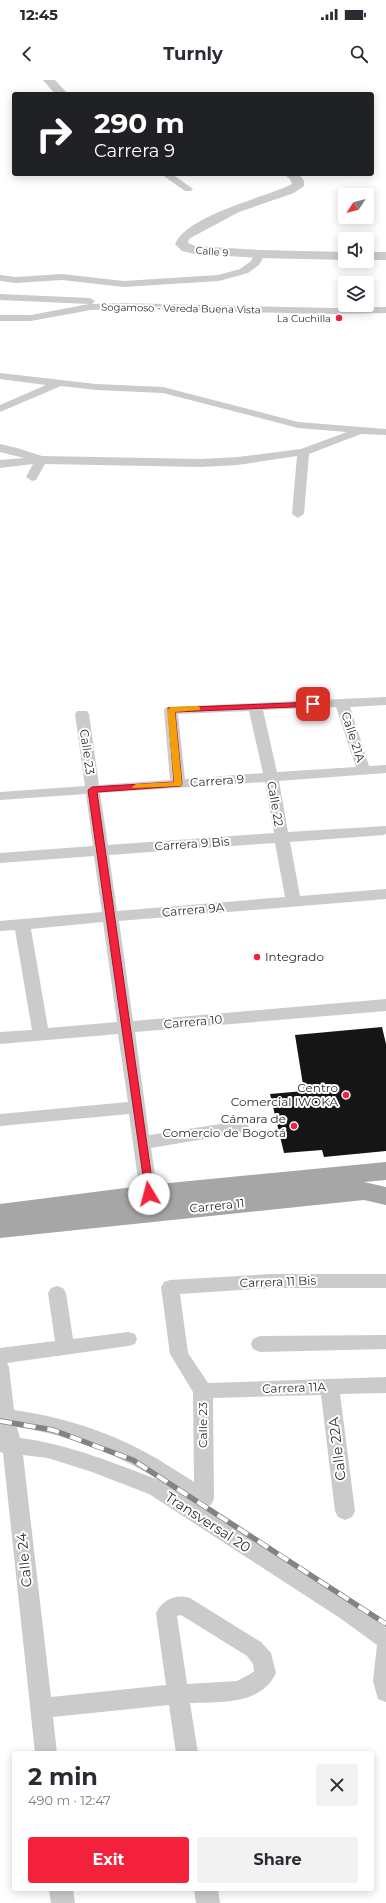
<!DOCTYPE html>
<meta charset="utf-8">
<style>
:root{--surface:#fff;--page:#f2f2f3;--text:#2b2b33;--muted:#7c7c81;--accent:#f4213d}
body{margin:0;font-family:Montserrat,sans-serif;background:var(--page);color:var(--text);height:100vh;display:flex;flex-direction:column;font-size:15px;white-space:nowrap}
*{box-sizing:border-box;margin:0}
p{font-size:13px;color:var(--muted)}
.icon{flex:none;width:22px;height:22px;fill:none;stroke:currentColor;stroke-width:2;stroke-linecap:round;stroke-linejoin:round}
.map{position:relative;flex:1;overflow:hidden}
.panel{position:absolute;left:12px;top:1671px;width:362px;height:140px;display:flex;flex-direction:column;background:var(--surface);border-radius:4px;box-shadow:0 2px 10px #0003}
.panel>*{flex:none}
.top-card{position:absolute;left:12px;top:12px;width:362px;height:84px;border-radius:4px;box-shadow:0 2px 10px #0003;background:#202124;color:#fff;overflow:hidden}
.needle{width:26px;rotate:234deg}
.tools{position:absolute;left:338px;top:108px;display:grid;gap:8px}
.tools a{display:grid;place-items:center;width:36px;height:36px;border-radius:4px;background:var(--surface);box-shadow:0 2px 10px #0003;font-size:20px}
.pin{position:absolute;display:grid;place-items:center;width:34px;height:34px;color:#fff;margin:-17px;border-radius:8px;box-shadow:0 2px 6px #0006}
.me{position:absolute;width:44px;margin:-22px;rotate:352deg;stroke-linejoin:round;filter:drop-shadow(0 0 3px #0008)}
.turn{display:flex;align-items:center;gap:14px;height:84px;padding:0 16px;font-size:18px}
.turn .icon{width:52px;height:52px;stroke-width:2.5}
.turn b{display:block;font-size:28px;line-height:34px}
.round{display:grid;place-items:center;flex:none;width:42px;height:42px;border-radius:4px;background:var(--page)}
.summary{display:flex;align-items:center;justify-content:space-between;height:68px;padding:0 16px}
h1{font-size:24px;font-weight:700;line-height:30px}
.button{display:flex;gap:8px;margin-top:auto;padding:8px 16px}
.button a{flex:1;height:46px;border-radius:4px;background:var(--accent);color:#fff;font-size:16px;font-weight:700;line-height:46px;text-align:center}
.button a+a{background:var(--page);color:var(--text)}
.status{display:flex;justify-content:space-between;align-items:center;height:28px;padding:0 20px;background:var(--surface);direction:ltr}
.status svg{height:11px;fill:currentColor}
header{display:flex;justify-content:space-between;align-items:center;height:52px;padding:0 16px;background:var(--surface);font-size:18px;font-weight:700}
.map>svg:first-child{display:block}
</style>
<div class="status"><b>12:45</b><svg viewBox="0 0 49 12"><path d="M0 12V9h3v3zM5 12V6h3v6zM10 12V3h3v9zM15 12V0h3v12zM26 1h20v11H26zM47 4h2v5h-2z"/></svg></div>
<header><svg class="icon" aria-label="back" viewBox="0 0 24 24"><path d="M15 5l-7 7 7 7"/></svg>Turnly<svg class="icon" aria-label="search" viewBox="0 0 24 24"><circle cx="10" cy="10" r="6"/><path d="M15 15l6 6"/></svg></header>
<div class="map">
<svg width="386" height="1823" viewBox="0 0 386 1823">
<rect width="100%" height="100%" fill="#fff"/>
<path fill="#151515" d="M 382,947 L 386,964 L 386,1071 L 324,1077 L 322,1070 L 284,1073 L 270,1014 L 304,1011 L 295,955 Z"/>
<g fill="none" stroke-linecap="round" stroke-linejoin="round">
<path fill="#cbcbcb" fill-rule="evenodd" d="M 161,94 L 172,94 L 193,109 L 191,111 L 185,111 Z
M 260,171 L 265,174 L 259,185 L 248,193 L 219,201 L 124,207 L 62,200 L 16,203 L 0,201 L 0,195 L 16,197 L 62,194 L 124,201 L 218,195 L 240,189 L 251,181 L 256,172 Z
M 0,214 L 90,218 L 95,221 L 92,224 L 120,223 L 332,228 L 386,227 L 386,233 L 332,234 L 120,229 L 91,230 L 31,241 L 0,241 L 0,235 L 31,235 L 89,224 L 0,220 Z
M 0,293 L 96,304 L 163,307 L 298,342 L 386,349 L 386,355 L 361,354 L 309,374 L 304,434 L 298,438 L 292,434 L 297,376 L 238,385 L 201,387 L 45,384 L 36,400 L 32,401 L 26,397 L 33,384 L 0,388 L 0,380 L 24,378 L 0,372 L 0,364 L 17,368 L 42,376 L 201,379 L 238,377 L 301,369 L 347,352 L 298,348 L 163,313 L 96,310 L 61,306 L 0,332 L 0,325 L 46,305 L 0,299 Z
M 386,617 L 386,625 L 350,627 L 369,686 L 386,685 L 386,693 L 279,701 L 288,752 L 386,746 L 386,754 L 384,755 L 290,762 L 300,816 L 386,809 L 386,819 L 119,841 L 133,941 L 386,919 L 386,931 L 135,952 L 149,1055 L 240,1041 L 246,1043 L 249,1047 L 246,1051 L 240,1053 L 151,1068 L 158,1114 L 155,1119 L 149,1121 L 143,1119 L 140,1114 L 129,1034 L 0,1046 L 0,1034 L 128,1022 L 118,954 L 0,964 L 0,952 L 32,950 L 15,850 L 0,851 L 0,841 L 102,832 L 94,776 L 0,783 L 0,773 L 93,766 L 86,714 L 0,720 L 0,712 L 85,706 L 75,634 L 77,631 L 87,631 L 89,634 L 99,705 L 170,700 L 164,630 L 166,627 ZM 336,627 L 356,687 L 277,692 L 263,630 ZM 249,631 L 263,693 L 185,699 L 178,634 ZM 265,702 L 274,753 L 108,765 L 100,713 ZM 275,763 L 285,817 L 117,831 L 109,775 ZM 103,842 L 117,942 L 48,948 L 31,849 Z
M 271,1194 L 386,1194 L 386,1208 L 271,1208 L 180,1214 L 188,1273 L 208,1303 L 386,1297 L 386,1313 L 340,1314 L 355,1431 L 352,1437 L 345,1440 L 338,1437 L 335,1431 L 321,1315 L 213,1318 L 214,1419 L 211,1425 L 202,1427 L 354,1524 L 386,1548 L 386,1622 L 378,1619 L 373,1601 L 377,1565 L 340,1538 L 149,1414 L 92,1392 L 48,1378 L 23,1375 L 51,1617 L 166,1605 L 156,1533 C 162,1520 176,1513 190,1518 L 261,1562 L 271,1573 L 276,1593 C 261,1625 221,1622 190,1623 L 198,1673 L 176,1673 L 169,1625 L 53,1637 L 57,1673 L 35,1673 L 3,1373 L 0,1372 L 0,1268 L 55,1261 L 48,1213 L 51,1208 L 57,1206 L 63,1208 L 66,1213 L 73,1259 L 128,1252 L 135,1254 L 137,1259 L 135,1264 L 128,1266 L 7,1283 L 9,1287 L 14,1330 C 58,1336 105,1350 145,1372 C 162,1381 178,1392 194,1402 L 193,1312 L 170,1274 L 161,1207 L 164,1202 L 170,1200 ZM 17,1347 C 68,1355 115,1373 159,1400 C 113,1383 69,1364 20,1358 ZM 181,1535 L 247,1576 L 253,1584 L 254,1591 L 252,1593 L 237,1601 L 187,1604 L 177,1536 Z
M 386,1255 L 386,1269 L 260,1272 L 253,1269 L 251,1264 L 253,1259 L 260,1256 Z
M 49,1809 L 73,1809 L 75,1823 L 51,1823 Z
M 194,1809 L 218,1809 L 220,1823 L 196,1823 Z"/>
<path fill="#cbcbcb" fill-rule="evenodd" d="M 43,0 L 55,0 L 68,14 L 55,14 Z
M 283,94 L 299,94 L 304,101 L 304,106 L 294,113 L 239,132 L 194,156 L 189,159 L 188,163 L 195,166 L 260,170 L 345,172 L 345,180 L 260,178 L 195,174 L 182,171 L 175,164 C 187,135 264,118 292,104 L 290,99 Z
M 367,172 L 386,172 L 386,180 L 367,180 Z"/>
<path fill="#a6a6a6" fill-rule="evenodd" d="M 386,1082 L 386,1100 L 364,1102 L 386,1107 L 386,1125 L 364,1120 L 0,1158 L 0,1124 L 149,1105 Z"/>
<g stroke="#838383" stroke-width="5.5">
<path id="rail" d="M 0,1341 L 53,1350 L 133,1380 L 386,1544"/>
</g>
<use href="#rail" stroke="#fff" stroke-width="4" stroke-dasharray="12" stroke-linecap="butt"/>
</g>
<path fill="#f4213d" stroke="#9f1528" d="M 313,622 L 317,624 L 316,626 L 175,632 L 182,704 L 181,706 L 97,712 L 154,1114 L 149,1118 L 146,1117 L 88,710 L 92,707 L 174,702 L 168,628 Z"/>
<path fill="#f59e0b" d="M 197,626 L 200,627 L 200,630 L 175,632 L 182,704 L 181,706 L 133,708 L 132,707 L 136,704 L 174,702 L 167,630 L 171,627 Z"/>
<g fill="#f4213d" stroke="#fff" stroke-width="1.5">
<circle cx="339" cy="238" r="4"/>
<circle cx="257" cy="877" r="4"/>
<circle cx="346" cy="1015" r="4"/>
<circle cx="294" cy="1046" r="4"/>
</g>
<g text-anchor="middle" stroke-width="4" stroke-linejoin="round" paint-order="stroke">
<g font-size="10" fill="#2e2e2e" stroke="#fff">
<text transform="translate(212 171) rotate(5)" y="4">Calle 9</text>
<text transform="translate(181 228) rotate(1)" y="4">Sogamoso - Vereda Buena Vista</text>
</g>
<g font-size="10" fill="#2e2e2e" stroke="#fff" text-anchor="end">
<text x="331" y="242">La Cuchilla</text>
</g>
<g font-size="12" fill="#2e2e2e" stroke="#fff">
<text transform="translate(353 657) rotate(72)" y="4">Calle 21A</text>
<text transform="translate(87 672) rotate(82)" y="4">Calle 23</text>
<text transform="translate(217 701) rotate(-4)" y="4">Carrera 9</text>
<text transform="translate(275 724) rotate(80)" y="4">Calle 22</text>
<text transform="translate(192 764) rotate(-4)" y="4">Carrera 9 Bis</text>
<text transform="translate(193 830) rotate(-5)" y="4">Carrera 9A</text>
<text transform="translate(193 942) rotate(-5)" y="4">Carrera 10</text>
<text transform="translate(217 1126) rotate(-6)" y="4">Carrera 11</text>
<text transform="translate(278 1202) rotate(-2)" y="4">Carrera 11 Bis</text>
<text transform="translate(294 1308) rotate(-2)" y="4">Carrera 11A</text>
<text transform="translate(203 1345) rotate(-90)" y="4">Calle 23</text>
</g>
<g font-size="12" fill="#2e2e2e" stroke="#fff" text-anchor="end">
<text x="265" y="881" text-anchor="start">Integrado</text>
<text x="338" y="1012">Centro<tspan x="338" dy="14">Comercial IWOKA</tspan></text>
<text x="286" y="1043">Cámara de<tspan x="286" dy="14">Comercio de Bogotá</tspan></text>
</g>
<g font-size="14" fill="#2e2e2e" stroke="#fff">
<text transform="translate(337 1369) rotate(-97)" y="5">Calle 22A</text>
<text transform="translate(208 1442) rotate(33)" y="5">Transversal 20</text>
<text transform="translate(24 1480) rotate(-96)" y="5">Calle 24</text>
</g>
</g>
</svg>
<div class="tools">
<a><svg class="needle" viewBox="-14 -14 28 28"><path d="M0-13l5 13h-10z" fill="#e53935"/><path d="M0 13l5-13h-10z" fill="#7c7c81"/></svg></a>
<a><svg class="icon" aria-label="sound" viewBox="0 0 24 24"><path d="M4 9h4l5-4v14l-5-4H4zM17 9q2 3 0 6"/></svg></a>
<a><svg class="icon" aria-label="layers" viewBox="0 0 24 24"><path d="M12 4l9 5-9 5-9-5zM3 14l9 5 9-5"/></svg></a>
</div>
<div class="pin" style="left:313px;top:624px;background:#d93025"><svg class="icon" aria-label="arrive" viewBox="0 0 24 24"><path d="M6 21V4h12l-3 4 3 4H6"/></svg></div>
<svg class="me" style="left:149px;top:1114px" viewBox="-20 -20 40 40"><circle r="19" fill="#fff"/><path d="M0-13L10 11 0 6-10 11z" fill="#f4213d"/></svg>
<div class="top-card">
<div class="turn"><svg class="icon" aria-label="right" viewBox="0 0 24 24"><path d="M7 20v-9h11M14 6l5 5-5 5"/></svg><div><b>290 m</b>Carrera 9</div></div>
</div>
<section class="panel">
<div class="summary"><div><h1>2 min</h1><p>490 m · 12:47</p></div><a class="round"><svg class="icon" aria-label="close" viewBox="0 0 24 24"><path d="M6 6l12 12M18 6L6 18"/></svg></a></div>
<div class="button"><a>Exit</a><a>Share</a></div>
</section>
</div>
